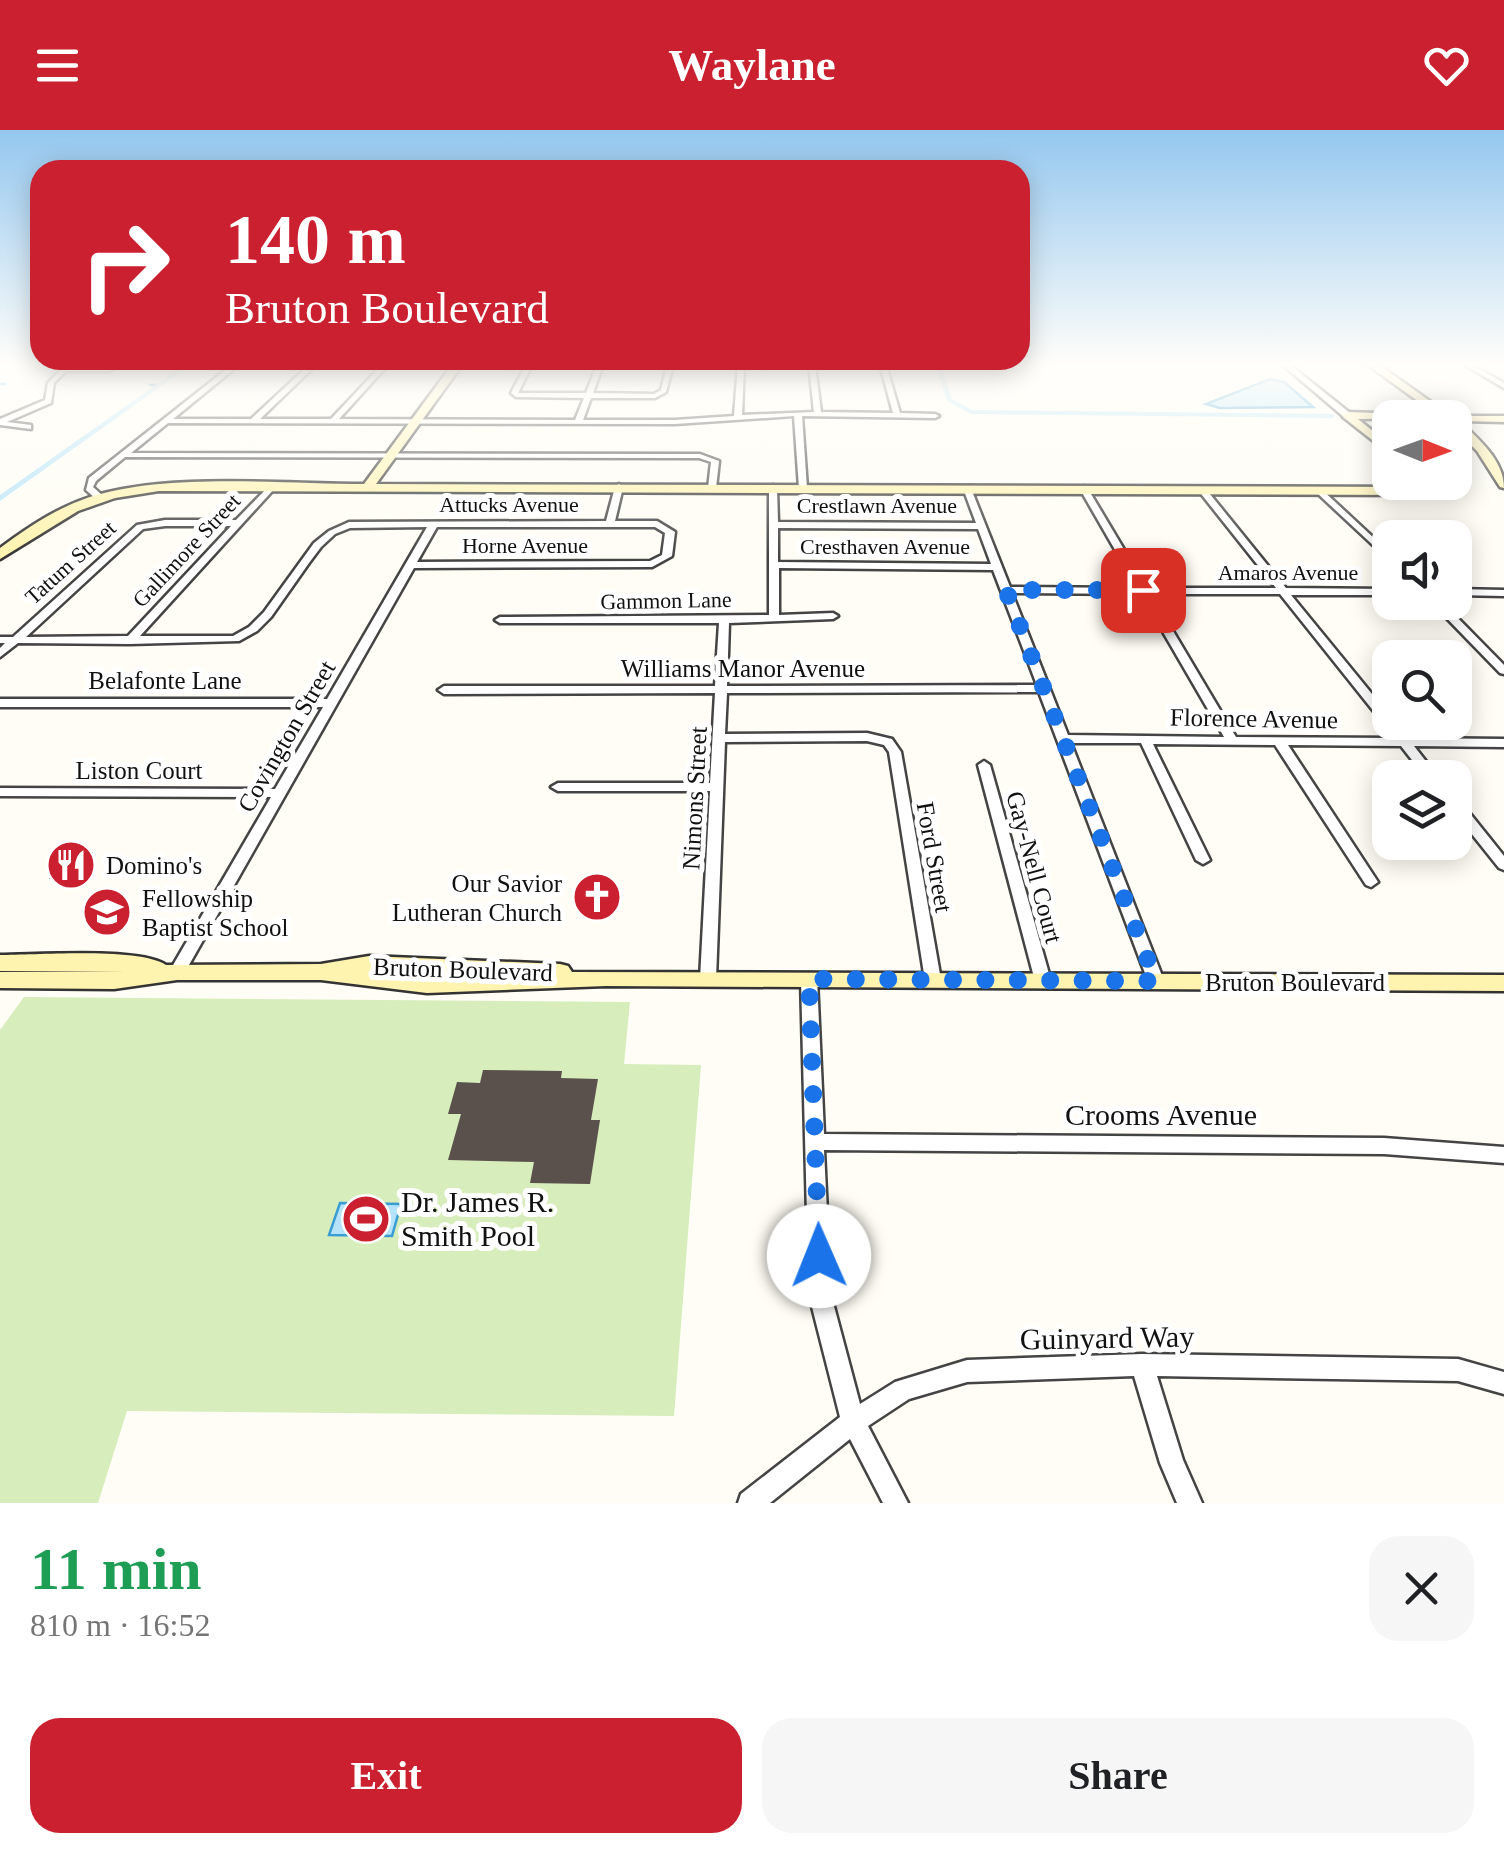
<!DOCTYPE html>
<meta charset="utf-8">
<style>
:root{--surface:#fff;--page:#f6f6f6;--text:#202124;--muted:#757577;--accent:#ca202f}
body{margin:0;font-family:"Times New Roman",serif;background:var(--page);color:var(--text);height:100vh;display:flex;flex-direction:column;font-size:38px;white-space:nowrap}
*{box-sizing:border-box;margin:0}
p{font-size:32px;color:var(--muted)}
.icon{flex:none;width:55px;height:55px;fill:none;stroke:currentColor;stroke-width:2;stroke-linecap:round;stroke-linejoin:round}
.map{position:relative;height:1373px;overflow:hidden}
.side{display:flex;flex-direction:column;background:var(--surface);flex:1}
.side>*{flex:none}
.hud{position:absolute;left:30px;top:30px;width:1000px;height:210px;border-radius:30px;box-shadow:0 5px 25px #0003;background:#ca202f;color:#fff;overflow:hidden}
.needle{width:65px;rotate:91deg}
.controls{position:absolute;left:1372px;top:270px;display:grid;gap:20px}
.controls a{display:grid;place-items:center;width:100px;height:100px;border-radius:20px;background:var(--surface);box-shadow:0 5px 25px #0003;font-size:50px}
.pin{position:absolute;display:grid;place-items:center;width:85px;height:85px;color:#fff;margin:-42px;border-radius:20px;box-shadow:0 5px 15px #0006}
.me{position:absolute;width:110px;margin:-55px;rotate:359deg;stroke-linejoin:round;filter:drop-shadow(0 0 8px #0008)}
.turn{display:flex;align-items:center;gap:35px;height:210px;padding:0 30px;font-size:45px}
.turn .icon{width:130px;height:130px;stroke-width:2.5}
.turn b{display:block;font-size:70px;line-height:85px}
.round{display:grid;place-items:center;flex:none;width:105px;height:105px;border-radius:30px;background:var(--page)}
.summary{display:flex;align-items:center;justify-content:space-between;height:170px;padding:0 30px}
h1{font-size:60px;font-weight:700;line-height:75px;color:#1e9e55}
.button{display:flex;gap:20px;margin-top:auto;padding:20px 30px}
.button a{flex:1;height:115px;border-radius:30px;background:var(--accent);color:#fff;font-size:40px;font-weight:700;line-height:115px;text-align:center}
.button a+a{background:var(--page);color:var(--text)}
header{display:flex;justify-content:space-between;align-items:center;height:130px;padding:0 30px;background:var(--accent);color:#fff;font-size:45px;font-weight:700}
.map>svg:first-child{display:block}
</style>
<header><svg class="icon" aria-label="menu" viewBox="0 0 24 24"><path d="M4 6h16M4 12h16M4 18h16"/></svg>Waylane<svg class="icon" aria-label="heart" viewBox="0 0 24 24"><path d="M12 20l-8-8c-3-5 5-10 8-4 3-6 11-1 8 4z"/></svg></header>
<div class="map">
<svg width="1504" height="1373" viewBox="0 0 1504 1373">
<rect width="100%" height="100%" fill="#fffdf5"/>
<path fill="#d7edbb" d="M 24,867 L 630,872 L 624,934 L 701,935 L 674,1286 L 127,1281 L 98,1373 L 0,1373 L 0,900 Z"/>
<path fill="#b6e3f9" stroke="#399dd5" stroke-width="2.5" d="M 1270,249 L 1284,252 L 1313,277 L 1220,278 L 1206,274 Z
M 340,1073 L 401,1074 L 392,1106 L 329,1105 Z"/>
<g fill="none" stroke-linecap="round" stroke-linejoin="round">
<path stroke="#399dd5" stroke-width="2.5" d="M 0,254 L 5,254
M 150,255 L 160,255"/>
<path fill="#b6e3f9" fill-rule="evenodd" d="M 184,235 L 191,235 L 0,371 L 0,365 Z
M 935,235 L 941,235 L 952,269 L 972,280 L 1332,284 L 1335,286 L 1332,288 L 971,284 L 947,271 Z"/>
</g>
<path fill="#5a514c" d="M 70,722 L 93,722 L 73,749 L 49,749 Z
M 483,940 L 562,941 L 561,948 L 598,949 L 591,990 L 600,990 L 590,1054 L 530,1053 L 534,1032 L 448,1030 L 461,984 L 448,984 L 457,952 L 480,953 Z"/>
<g fill="none" stroke-linecap="round" stroke-linejoin="round">
<g stroke="#444" stroke-width="5">
<path id="street" d="M 65,235 L 71,235 L 70,237 L 110,237 L 113,239 L 110,241 L 66,241 L 54,253 L 51,273 L 7,292 L 31,295 L 31,299 L 0,295 L 0,289 L 45,270 L 48,253 Z
M 232,235 L 239,235 L 173,289 L 251,289 L 309,235 L 316,235 L 260,289 L 331,289 L 382,235 L 388,235 L 339,289 L 575,290 L 584,268 L 516,267 L 511,263 L 526,235 L 532,235 L 518,263 L 586,263 L 597,235 L 603,235 L 593,263 L 654,264 L 661,260 L 667,235 L 673,235 L 666,262 L 655,268 L 591,268 L 583,290 L 675,290 L 734,286 L 738,235 L 744,235 L 742,285 L 814,282 L 809,235 L 815,235 L 821,282 L 893,283 L 880,235 L 886,235 L 900,283 L 935,284 L 939,286 L 935,288 L 802,286 L 807,358 L 803,361 L 799,358 L 794,286 L 675,294 L 168,293 L 131,323 L 700,324 L 719,331 L 716,358 L 712,361 L 708,358 L 711,332 L 699,328 L 125,327 L 96,351 L 93,357 L 102,365 L 102,369 L 96,369 L 86,360 L 89,348 Z
M 1283,235 L 1290,235 L 1350,283 L 1350,287 L 1344,287 Z
M 1465,235 L 1472,235 L 1504,253 L 1504,258 Z
M 272,353 L 276,356 L 275,358 L 140,506 L 233,506 L 249,497 L 264,482 L 314,413 L 329,401 L 349,392 L 606,391 L 615,357 L 619,354 L 623,357 L 615,391 L 657,391 L 675,402 L 672,426 L 652,437 L 414,438 L 185,842 L 183,846 L 171,846 L 169,842 L 271,667 L 0,666 L 0,658 L 275,659 L 323,577 L 0,577 L 0,569 L 327,569 L 427,397 L 350,398 L 335,404 L 321,417 L 309,433 L 271,487 L 257,501 L 239,511 L 130,514 L 18,513 L 0,527 L 0,518 L 5,513 L 0,513 L 0,507 L 13,507 L 137,395 L 165,390 L 236,390 ZM 165,396 L 231,396 L 128,506 L 26,507 L 143,399 ZM 437,397 L 655,397 L 665,403 L 662,425 L 650,431 L 417,432 Z
M 773,355 L 777,358 L 778,392 L 976,393 L 963,358 L 970,356 L 1010,457 L 1137,458 L 1080,359 L 1084,356 L 1088,359 L 1147,458 L 1276,458 L 1198,360 L 1205,358 L 1286,458 L 1390,459 L 1390,465 L 1291,465 L 1390,586 L 1390,592 L 1395,592 L 1408,608 L 1504,609 L 1504,617 L 1414,616 L 1439,648 L 1426,648 L 1401,616 L 1288,615 L 1378,752 L 1371,757 L 1366,755 L 1275,615 L 1153,614 L 1210,730 L 1203,734 L 1196,730 L 1141,613 L 1071,613 L 1164,851 L 1162,855 L 1150,855 L 1148,851 L 1039,562 L 727,563 L 725,604 L 867,603 L 892,609 L 901,622 L 941,850 L 939,854 L 927,854 L 925,850 L 889,622 L 884,615 L 867,611 L 725,612 L 716,849 L 714,853 L 702,853 L 700,849 L 710,661 L 558,661 L 551,657 L 558,653 L 710,653 L 715,563 L 444,564 L 438,560 L 444,556 L 715,556 L 719,493 L 500,493 L 495,490 L 500,487 L 769,485 L 769,358 ZM 778,398 L 978,399 L 991,434 L 778,432 ZM 779,438 L 993,440 L 1037,555 L 727,556 L 729,493 L 833,489 L 838,486 L 833,483 L 779,485 ZM 1012,463 L 1141,464 L 1224,607 L 1068,605 ZM 1151,464 L 1280,464 L 1395,608 L 1236,607 Z
M 1319,357 L 1390,423 L 1390,431 L 1316,362 L 1315,360 Z
M 1455,459 L 1504,460 L 1504,466 L 1455,465 Z
M 1431,472 L 1442,472 L 1504,535 L 1504,544 L 1500,543 Z
M 984,631 L 990,635 L 1051,851 L 1049,855 L 1037,855 L 1035,851 L 978,635 Z
M 1455,670 L 1460,671 L 1504,726 L 1504,740 L 1499,738 L 1455,683 Z
M 809,843 L 815,845 L 817,849 L 824,1004 L 1384,1008 L 1504,1017 L 1504,1033 L 1384,1024 L 824,1020 L 831,1165 L 860,1274 L 895,1252 L 967,1230 L 1142,1224 L 1458,1229 L 1504,1242 L 1504,1264 L 1458,1251 L 1157,1246 L 1183,1330 L 1202,1373 L 1177,1373 L 1160,1333 L 1134,1246 L 967,1252 L 909,1269 L 868,1296 L 908,1373 L 883,1373 L 850,1309 L 770,1373 L 738,1373 L 741,1364 L 840,1287 L 809,1165 L 801,849 L 803,845 Z"/>
</g>
<g stroke="#333" stroke-width="5">
<path id="secondary" d="M 452,235 L 462,235 L 376,354 L 1420,357 L 1422,352 L 1434,352 L 1434,359 L 1421,365 L 159,361 L 115,368 L 78,381 L 0,429 L 0,418 C 27,398 55,379 87,368 C 164,342 281,354 364,354 Z
M 1368,235 L 1379,235 L 1451,286 L 1504,286 L 1504,292 L 1460,291 C 1479,310 1504,330 1504,358 L 1500,357 L 1477,321 L 1455,299 L 1455,288 L 1358,289 L 1390,315 L 1390,324 L 1343,287 L 1342,285 L 1347,282 L 1437,285 Z
M 0,825 C 36,825 140,817 166,835 L 321,834 L 369,826 L 560,834 L 568,836 L 572,842 L 1504,845 L 1504,861 L 606,856 L 427,863 L 321,850 L 177,850 L 114,859 L 0,858 L 0,842 L 126,841 L 0,841 Z"/>
</g>
<use href="#street" fill="#fff" fill-rule="evenodd"/>
<use href="#secondary" fill="#fff3b0" fill-rule="evenodd"/>
</g>
<linearGradient id="sky" x2="0" y2="1"><stop stop-color="#94c7ef"/><stop offset="0.55" stop-color="#fffefa"/><stop offset="1" stop-color="#fffefa" stop-opacity="0"/></linearGradient>
<rect width="1504" height="427" fill="url(#sky)"/>
<g fill="none" stroke-linecap="round" stroke-linejoin="round">
<path stroke="#1a73e8" stroke-width="18" stroke-dasharray="0 32.4" d="M 819,1126 L 809,849 L 1156,851 L 1006,460 L 1143,460"/>
</g>
<defs>
<g id="restaurant-disc" transform="scale(2.5)"><circle r="9.5" fill="#ca202f" stroke="#fff"/><path d="M-5-6h1v4h1v-4h1v4h1v-4h1v5L-1.5 .5V6h-2V.5L-5-1ZM5-6V6H3V1.5H1.5Q1.5-4 5-6Z" fill="#fff"/></g>
<g id="church-disc" transform="scale(2.5)"><circle r="9.5" fill="#ca202f" stroke="#fff"/><path d="M-1.2-6h2.4v3.5h3.3v2.4h-3.3V6h-2.4V-.1h-3.3v-2.4h3.3Z" fill="#fff"/></g>
<g id="school-disc" transform="scale(2.5)"><circle r="9.5" fill="#ca202f" stroke="#fff"/><path d="M0-5L7-2L0 1L-7-2ZM-4 1L0 2.5L4 1V4Q0 6-4 4Z" fill="#fff"/></g>
<g id="stadium-disc" transform="scale(2.5)"><circle r="9.5" fill="#ca202f" stroke="#fff"/><path d="M0-5a6.5 5 0 1 0 0 10a6.5 5 0 1 0 0-10ZM-3.5-1.8h7v3.6h-7Z" fill="#fff"/></g>
</defs>
<g fill-rule="evenodd">
<use href="#restaurant-disc" x="71" y="735"/>
<use href="#church-disc" x="597" y="767"/>
<use href="#school-disc" x="107" y="782"/>
<use href="#stadium-disc" x="366" y="1089"/>
</g>
<g text-anchor="middle" stroke-width="10" stroke-linejoin="round" paint-order="stroke">
<g font-size="22" fill="#111" stroke="#fff">
<text x="509" y="382">Attucks Avenue</text>
<text x="877" y="383">Crestlawn Avenue</text>
<text x="525" y="423">Horne Avenue</text>
<text x="885" y="424">Cresthaven Avenue</text>
<text transform="translate(186 420) rotate(-47)" y="8">Gallimore Street</text>
<text transform="translate(70 432) rotate(-42)" y="8">Tatum Street</text>
<text x="1288" y="450">Amaros Avenue</text>
<text transform="translate(666 470) rotate(-1)" y="8">Gammon Lane</text>
</g>
<g font-size="25" fill="#111" stroke="#fff">
<text x="743" y="547">Williams Manor Avenue</text>
<text x="165" y="559">Belafonte Lane</text>
<text transform="translate(1254 588) rotate(1)" y="9">Florence Avenue</text>
<text transform="translate(286 606) rotate(-60)" y="9">Covington Street</text>
<text x="139" y="649">Liston Court</text>
<text transform="translate(694 668) rotate(-87)" y="9">Nimons Street</text>
<text transform="translate(935 727) rotate(80)" y="9">Ford Street</text>
<text transform="translate(1035 737) rotate(75)" y="9">Gay-Nell Court</text>
<text transform="translate(463 839) rotate(2)" y="9">Bruton Boulevard</text>
<text x="1295" y="861">Bruton Boulevard</text>
</g>
<g font-size="25" fill="#111" stroke="#fff" text-anchor="start">
<text x="106" y="744">Domino's</text>
<text x="562" y="762" text-anchor="end">Our Savior<tspan x="562" dy="29">Lutheran Church</tspan></text>
<text x="142" y="777">Fellowship<tspan x="142" dy="29">Baptist School</tspan></text>
</g>
<g font-size="30" fill="#111" stroke="#fff">
<text x="1161" y="995">Crooms Avenue</text>
<text transform="translate(1107 1208) rotate(-1)" y="10">Guinyard Way</text>
</g>
<g font-size="30" fill="#111" stroke="#fff" text-anchor="start">
<text x="401" y="1082">Dr. James R.<tspan x="401" dy="34">Smith Pool</tspan></text>
</g>
</g>
</svg>
<div class="controls">
<a><svg class="needle" viewBox="-14 -14 28 28"><path d="M0-13l5 13h-10z" fill="#e53935"/><path d="M0 13l5-13h-10z" fill="#757577"/></svg></a>
<a><svg class="icon" aria-label="sound" viewBox="0 0 24 24"><path d="M4 9h4l5-4v14l-5-4H4zM17 9q2 3 0 6"/></svg></a>
<a><svg class="icon" aria-label="search" viewBox="0 0 24 24"><circle cx="10" cy="10" r="6"/><path d="M15 15l6 6"/></svg></a>
<a><svg class="icon" aria-label="layers" viewBox="0 0 24 24"><path d="M12 4l9 5-9 5-9-5zM3 14l9 5 9-5"/></svg></a>
</div>
<div class="pin" style="left:1143px;top:460px;background:#d93025"><svg class="icon" aria-label="arrive" viewBox="0 0 24 24"><path d="M6 21V4h12l-3 4 3 4H6"/></svg></div>
<svg class="me" style="left:819px;top:1126px" viewBox="-20 -20 40 40"><circle r="19" fill="#fff"/><path d="M0-13L10 11 0 6-10 11z" fill="#1a73e8"/></svg>
<div class="hud">
<div class="turn"><svg class="icon" aria-label="right" viewBox="0 0 24 24"><path d="M7 20v-9h11M14 6l5 5-5 5"/></svg><div><b>140 m</b>Bruton Boulevard</div></div>
</div>
</div>
<section class="side">
<div class="summary"><div><h1>11 min</h1><p>810 m · 16:52</p></div><a class="round"><svg class="icon" aria-label="close" viewBox="0 0 24 24"><path d="M6 6l12 12M18 6L6 18"/></svg></a></div>
<div class="button"><a>Exit</a><a>Share</a></div>
</section>
